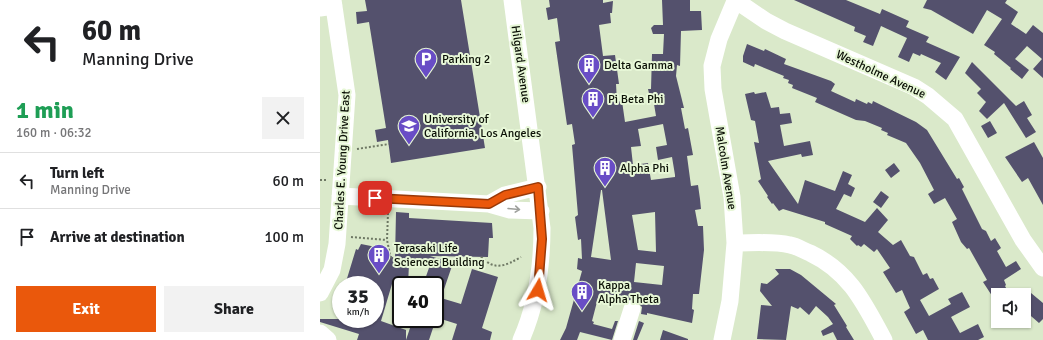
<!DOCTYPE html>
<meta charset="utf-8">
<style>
:root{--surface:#fff;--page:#f2f2f2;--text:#202124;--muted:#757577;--line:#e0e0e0;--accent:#ea580c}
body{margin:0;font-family:Signika,sans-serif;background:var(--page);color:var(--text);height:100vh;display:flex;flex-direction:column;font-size:15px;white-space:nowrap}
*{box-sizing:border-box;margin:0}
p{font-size:13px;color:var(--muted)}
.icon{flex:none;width:22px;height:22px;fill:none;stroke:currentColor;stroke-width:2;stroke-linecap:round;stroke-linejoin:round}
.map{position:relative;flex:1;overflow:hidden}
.drawer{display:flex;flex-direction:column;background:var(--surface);width:320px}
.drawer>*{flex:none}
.hud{background:#fff;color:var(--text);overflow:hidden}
.tools{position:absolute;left:671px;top:288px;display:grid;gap:8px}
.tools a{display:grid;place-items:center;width:40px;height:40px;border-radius:0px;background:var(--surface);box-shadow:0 1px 3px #0004;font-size:20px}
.speed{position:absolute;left:12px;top:276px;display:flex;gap:8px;font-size:20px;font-weight:700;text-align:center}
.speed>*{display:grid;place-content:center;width:52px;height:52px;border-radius:50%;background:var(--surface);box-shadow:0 1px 3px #0004;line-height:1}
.speed small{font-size:10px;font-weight:400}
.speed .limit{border:2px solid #111;border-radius:6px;background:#fff;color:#111}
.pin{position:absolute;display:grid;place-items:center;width:34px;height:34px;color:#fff;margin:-17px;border-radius:8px;box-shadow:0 2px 6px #0006}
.me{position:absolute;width:44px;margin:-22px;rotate:7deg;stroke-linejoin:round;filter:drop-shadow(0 0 3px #0008)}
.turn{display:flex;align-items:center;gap:14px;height:84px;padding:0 16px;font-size:18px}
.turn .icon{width:52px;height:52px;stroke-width:2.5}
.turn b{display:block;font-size:28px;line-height:34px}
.round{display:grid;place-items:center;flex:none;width:42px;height:42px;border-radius:0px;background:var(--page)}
.headline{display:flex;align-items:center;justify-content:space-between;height:68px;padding:0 16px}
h1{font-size:24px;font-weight:800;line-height:30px;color:#1e9e55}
.cta{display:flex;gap:8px;margin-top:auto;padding:8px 16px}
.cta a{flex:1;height:46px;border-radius:0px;background:var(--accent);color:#fff;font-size:16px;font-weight:800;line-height:46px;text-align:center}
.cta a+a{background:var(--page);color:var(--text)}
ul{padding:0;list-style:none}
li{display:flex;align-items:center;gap:12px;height:56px;padding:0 16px;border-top:1px solid var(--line)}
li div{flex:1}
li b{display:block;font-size:15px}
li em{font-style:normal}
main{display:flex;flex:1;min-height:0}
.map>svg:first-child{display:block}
</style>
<main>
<section class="drawer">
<div class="hud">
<div class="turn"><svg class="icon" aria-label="left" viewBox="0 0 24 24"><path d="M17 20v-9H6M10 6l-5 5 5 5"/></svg><div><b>60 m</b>Manning Drive</div></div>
</div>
<div class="headline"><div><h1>1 min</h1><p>160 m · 06:32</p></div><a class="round"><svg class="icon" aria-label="close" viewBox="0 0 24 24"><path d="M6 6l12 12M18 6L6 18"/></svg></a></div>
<ul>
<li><svg class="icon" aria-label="left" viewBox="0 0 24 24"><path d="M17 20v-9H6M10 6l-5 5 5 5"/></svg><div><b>Turn left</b><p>Manning Drive</p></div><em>60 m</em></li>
<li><svg class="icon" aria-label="arrive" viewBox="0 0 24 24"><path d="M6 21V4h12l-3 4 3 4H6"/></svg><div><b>Arrive at destination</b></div><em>100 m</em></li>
</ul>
<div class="cta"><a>Exit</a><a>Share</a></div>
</section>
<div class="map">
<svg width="723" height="340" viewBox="0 0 723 340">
<rect width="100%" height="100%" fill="#dae9ca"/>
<path fill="#54516d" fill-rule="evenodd" d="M 45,0 L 141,0 L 165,148 L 71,163 L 68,140 L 57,142 L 55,130 L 66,128 L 49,22 L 37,24 L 36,12 L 47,11 Z
M 229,0 L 283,0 L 283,3 L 293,1 L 292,13 L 290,13 L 291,23 L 279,25 L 283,56 L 295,55 L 299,84 L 296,84 L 297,102 L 302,101 L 305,122 L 336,116 L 333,98 L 330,98 L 328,89 L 331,89 L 332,54 L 343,54 L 344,34 L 333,34 L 331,28 L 334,25 L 343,25 L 342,0 L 370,0 L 370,11 L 381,11 L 382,30 L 361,31 L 360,66 L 357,65 L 356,76 L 364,108 L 361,108 L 365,129 L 368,128 L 373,155 L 367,156 L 371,186 L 378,185 L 380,199 L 381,209 L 375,210 L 378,226 L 383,226 L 384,250 L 379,294 L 373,294 L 372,309 L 374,310 L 372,323 L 327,313 L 327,315 L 321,314 L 322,307 L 315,300 L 308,300 L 289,294 L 288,297 L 279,294 L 272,321 L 274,322 L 273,324 L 292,329 L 295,321 L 298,321 L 292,340 L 260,332 L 257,340 L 240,340 L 246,328 L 262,271 L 257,269 L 258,258 L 262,259 L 261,239 L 258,240 L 255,217 L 258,215 L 252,145 L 255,144 L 252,124 L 247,125 L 235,42 L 240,41 L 237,18 L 228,20 L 226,8 L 230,7 ZM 343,124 L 347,145 L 336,147 L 338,160 L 352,157 L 355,175 L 355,177 L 331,180 L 328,163 L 313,165 L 311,147 L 321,146 L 318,129 ZM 281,190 L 282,190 L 291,260 L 271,257 ZM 335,212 L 336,252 L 318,250 L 312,215 ZM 316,263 L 344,266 L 342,285 L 314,282 Z
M 474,0 L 526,0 L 560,14 L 562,9 L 589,21 L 586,27 L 609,37 L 606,42 L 640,57 L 626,80 L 615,72 L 621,63 L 601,54 L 600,56 L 593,53 L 589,62 L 578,57 L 587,38 L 561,26 L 553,46 L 543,42 L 546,36 L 534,31 L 535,27 Z
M 607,0 L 687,0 L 685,3 L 698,12 L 691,24 L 706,34 L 713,25 L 723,33 L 723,78 L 713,69 L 722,59 L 707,46 L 695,59 L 709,70 L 702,79 L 690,69 L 691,68 L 674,54 L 675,52 L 664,45 L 682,19 L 667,10 L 653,34 L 611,10 L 603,8 Z
M 427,44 L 444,51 L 445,49 L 466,59 L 464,64 L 511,81 L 515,84 L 511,91 L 535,102 L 536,99 L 547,104 L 548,102 L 552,104 L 553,101 L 596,122 L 607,130 L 637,179 L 639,178 L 644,187 L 642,189 L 662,229 L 666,231 L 671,241 L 675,238 L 681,248 L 677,251 L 686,267 L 696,261 L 701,269 L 684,280 L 686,285 L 685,286 L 690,295 L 678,295 L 678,305 L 663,282 L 667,280 L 649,248 L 647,249 L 641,242 L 632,222 L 637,219 L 625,198 L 614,204 L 608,194 L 614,190 L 600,163 L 586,143 L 567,135 L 568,133 L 561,130 L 562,128 L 545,121 L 536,120 L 495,102 L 497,98 L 472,88 L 473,85 L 468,83 L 469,80 L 463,78 L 464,76 L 435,64 L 434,67 L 423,62 L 423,56 Z
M 652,62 L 696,106 L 704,101 L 712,115 L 707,118 L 716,132 L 706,138 L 684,103 L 667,119 L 659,111 L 666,102 L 657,93 L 661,89 L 645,73 Z
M 434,92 L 435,94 L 446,92 L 451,108 L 459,107 L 460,114 L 470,113 L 472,123 L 460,125 L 464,146 L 490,141 L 493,155 L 482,157 L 481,154 L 448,161 L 478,204 L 485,180 L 515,191 L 523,171 L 532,175 L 528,184 L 535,188 L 531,197 L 524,194 L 516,209 L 545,222 L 557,208 L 568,220 L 558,232 L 573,245 L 581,240 L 590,256 L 594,257 L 603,275 L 607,273 L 610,279 L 613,278 L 619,289 L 600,300 L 609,316 L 631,304 L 628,299 L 642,292 L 650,307 L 631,317 L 640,333 L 658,324 L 664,337 L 658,340 L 608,340 L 603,330 L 596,334 L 584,312 L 590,308 L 582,290 L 576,293 L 563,272 L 570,268 L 557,249 L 554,252 L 544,244 L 541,247 L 538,245 L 537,246 L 530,239 L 532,236 L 505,224 L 505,222 L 463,209 L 459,211 L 453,203 L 452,204 L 447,197 L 448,196 L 438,181 L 441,179 L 434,142 L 439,143 L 435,121 L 431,120 L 425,94 Z
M 670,121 L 677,133 L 668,138 L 661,126 Z
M 714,142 L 723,158 L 723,205 L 708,178 L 702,182 L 685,157 Z
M 574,163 L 580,171 L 571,178 L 565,170 Z
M 561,191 L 569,197 L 561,208 L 553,202 Z
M 76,212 L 89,213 L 89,218 L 172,223 L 173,238 L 169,238 L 168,257 L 110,256 L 133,263 L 121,298 L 141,304 L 152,269 L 178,277 L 162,328 L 172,332 L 170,340 L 132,340 L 137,324 L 115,317 L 115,285 L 103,285 L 110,265 L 89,264 L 88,285 L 72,284 L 61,321 L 86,330 L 86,340 L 37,340 L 39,334 L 0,322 L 0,319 L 55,319 L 55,285 L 25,285 L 36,249 L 38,250 L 41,244 L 61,248 L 75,259 Z
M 455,269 L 470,269 L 481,275 L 516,304 L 514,305 L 527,326 L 526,327 L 534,340 L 517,340 L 513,332 L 503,336 L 501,331 L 513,324 L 508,317 L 496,306 L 489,315 L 480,307 L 478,309 L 471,306 L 466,340 L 437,339 L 441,305 L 452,306 L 440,291 L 441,283 L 447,284 L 459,274 Z
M 711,293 L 723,303 L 723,319 L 719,323 L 704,310 L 704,302 Z
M 93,319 L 116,319 L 109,340 L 86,340 Z
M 319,321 L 324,323 L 317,340 L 313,340 Z
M 343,330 L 368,339 L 368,340 L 340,340 Z"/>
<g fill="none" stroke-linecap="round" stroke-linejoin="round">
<path stroke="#6e7864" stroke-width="2" stroke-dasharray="2 2" stroke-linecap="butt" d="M 37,149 L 69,144
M 0,180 L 7,180
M 68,213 L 67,240 L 71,259
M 31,237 L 67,240
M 161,257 C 175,271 185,266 201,257"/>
<path stroke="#fff" stroke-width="17" d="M 192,0 L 222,228 C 222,267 217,304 201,340
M 415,0 L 446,21 L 465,31 L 594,87 L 608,96 L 635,119 L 703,240 L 723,268
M 0,8 L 14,6
M 20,196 L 169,204 L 190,210 L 221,211
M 169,204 L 185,195 L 218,187
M 415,243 C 433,243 452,241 470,245 C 477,246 484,251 490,253 C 530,272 544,303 564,340
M 0,293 L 12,270 L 17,244 L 27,95 L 13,0
M 0,333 L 8,340
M 302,340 L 312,309
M 402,340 L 410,301 L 415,243 L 412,197 L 393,89 L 392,66 L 399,39 L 415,1"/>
</g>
<defs><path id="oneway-shaft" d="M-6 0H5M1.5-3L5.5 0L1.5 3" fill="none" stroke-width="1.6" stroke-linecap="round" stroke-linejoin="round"/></defs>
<use stroke="#9d9f9b" href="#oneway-shaft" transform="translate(194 209) rotate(5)"/>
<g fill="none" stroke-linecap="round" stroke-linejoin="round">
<g stroke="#983908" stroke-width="10">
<path id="route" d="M 55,198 L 169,204 L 185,195 L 218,187 L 222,239 L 218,290"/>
</g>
<use href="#route" stroke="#ea580c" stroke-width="7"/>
</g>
<defs>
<g id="parking-pin" transform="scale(1.15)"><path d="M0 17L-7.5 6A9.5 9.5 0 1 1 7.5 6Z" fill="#694dc6" stroke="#e7f7d7"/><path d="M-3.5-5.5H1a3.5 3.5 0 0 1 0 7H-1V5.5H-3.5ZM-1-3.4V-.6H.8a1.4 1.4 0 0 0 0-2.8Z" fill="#fff"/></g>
<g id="building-pin" transform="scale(1.15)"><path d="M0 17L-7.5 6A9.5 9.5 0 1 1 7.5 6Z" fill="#694dc6" stroke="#e7f7d7"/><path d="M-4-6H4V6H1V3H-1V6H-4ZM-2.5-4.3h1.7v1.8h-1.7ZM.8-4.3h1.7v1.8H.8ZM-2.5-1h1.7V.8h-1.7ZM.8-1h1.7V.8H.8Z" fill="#fff"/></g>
<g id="university-pin" transform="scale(1.15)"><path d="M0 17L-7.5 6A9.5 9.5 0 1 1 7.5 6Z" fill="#694dc6" stroke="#e7f7d7"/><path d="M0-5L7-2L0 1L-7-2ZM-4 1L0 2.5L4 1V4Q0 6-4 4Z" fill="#fff"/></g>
</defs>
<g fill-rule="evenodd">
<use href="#parking-pin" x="106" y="59"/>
<use href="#building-pin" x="269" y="65"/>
<use href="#building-pin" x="273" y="99"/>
<use href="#university-pin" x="89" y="126"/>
<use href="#building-pin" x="285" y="168"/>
<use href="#building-pin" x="59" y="255"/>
<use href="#building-pin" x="262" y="292"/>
</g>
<g text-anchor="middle" stroke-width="4" stroke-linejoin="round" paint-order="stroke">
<g font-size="12" fill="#0b1006" stroke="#e7f7d7" text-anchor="start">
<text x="122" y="63">Parking 2</text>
<text x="284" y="69">Delta Gamma</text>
<text x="288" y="103">Pi Beta Phi</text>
<text x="104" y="123">University of<tspan x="104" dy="14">California, Los Angeles</tspan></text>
<text x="300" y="172">Alpha Phi</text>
<text x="74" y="252">Terasaki Life<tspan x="74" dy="14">Sciences Building</tspan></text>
<text x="278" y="289">Kappa<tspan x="278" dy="14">Alpha Theta</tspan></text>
</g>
<g font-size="12" fill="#0b1006" stroke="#e7f7d7">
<text transform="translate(201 64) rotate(82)" y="4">Hilgard Avenue</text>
<text transform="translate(561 74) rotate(25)" y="4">Westholme Avenue</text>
<text transform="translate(22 160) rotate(-87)" y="4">Charles E. Young Drive East</text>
<text transform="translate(406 168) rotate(81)" y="4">Malcolm Avenue</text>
</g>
</g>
</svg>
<div class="tools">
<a><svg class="icon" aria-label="sound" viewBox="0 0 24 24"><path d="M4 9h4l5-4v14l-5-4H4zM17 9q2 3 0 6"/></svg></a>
</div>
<div class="speed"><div>35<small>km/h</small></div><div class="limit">40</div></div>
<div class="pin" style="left:55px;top:198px;background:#d93025"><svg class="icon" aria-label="arrive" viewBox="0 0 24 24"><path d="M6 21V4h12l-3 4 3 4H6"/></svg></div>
<svg class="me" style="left:218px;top:290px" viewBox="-20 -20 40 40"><path d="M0-17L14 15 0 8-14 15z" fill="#ea580c" stroke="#fff" stroke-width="4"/></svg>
</div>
</main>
